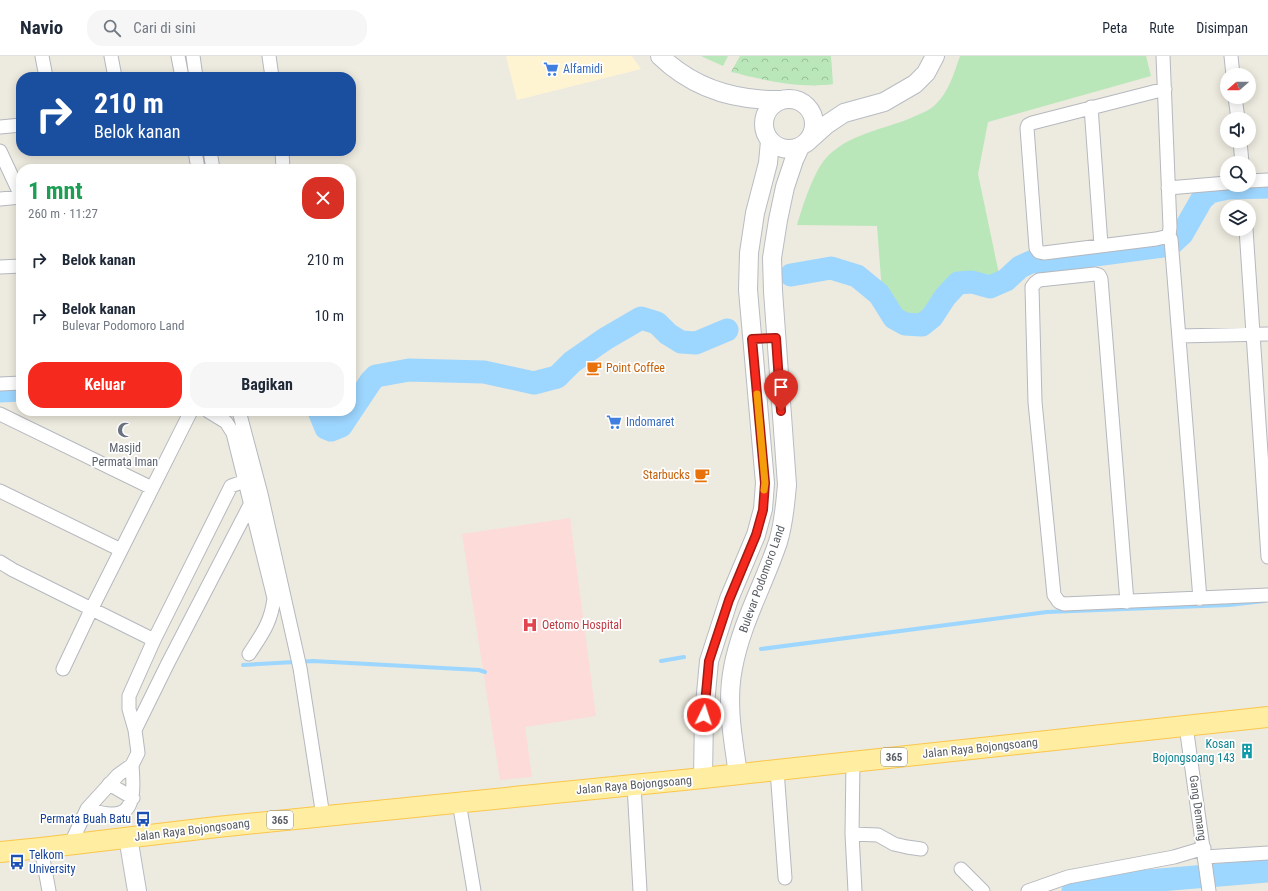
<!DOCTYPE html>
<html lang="id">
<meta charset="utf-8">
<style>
:root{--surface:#fff;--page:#f6f6f7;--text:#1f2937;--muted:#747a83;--line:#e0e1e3;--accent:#f5291d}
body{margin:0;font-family:"Roboto Condensed",sans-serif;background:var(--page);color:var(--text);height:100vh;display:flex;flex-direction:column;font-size:15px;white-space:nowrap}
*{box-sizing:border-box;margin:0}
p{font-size:13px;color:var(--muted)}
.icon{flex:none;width:22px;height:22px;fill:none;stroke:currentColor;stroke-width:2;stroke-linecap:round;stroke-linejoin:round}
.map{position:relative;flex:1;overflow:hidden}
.drawer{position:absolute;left:16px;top:108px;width:340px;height:252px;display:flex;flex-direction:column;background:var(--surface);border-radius:16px;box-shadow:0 2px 10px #0003}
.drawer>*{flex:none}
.banner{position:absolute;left:16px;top:16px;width:340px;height:84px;border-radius:16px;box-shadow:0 2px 10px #0003;background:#1a4fa0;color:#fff;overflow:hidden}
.needle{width:26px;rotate:249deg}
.tools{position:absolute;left:1220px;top:12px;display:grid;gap:8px}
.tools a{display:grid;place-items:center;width:36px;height:36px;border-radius:50%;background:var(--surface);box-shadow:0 2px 10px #0003;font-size:20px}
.pin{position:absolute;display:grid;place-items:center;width:34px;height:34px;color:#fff;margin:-41px -17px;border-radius:50% 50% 50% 0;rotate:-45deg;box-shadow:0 0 4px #0007}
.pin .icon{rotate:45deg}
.me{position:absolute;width:44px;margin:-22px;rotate:4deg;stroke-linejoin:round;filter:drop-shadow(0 0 3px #0008)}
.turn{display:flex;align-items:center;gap:14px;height:84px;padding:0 12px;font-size:18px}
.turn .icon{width:52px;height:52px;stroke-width:2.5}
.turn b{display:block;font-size:28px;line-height:34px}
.round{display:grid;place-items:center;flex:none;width:42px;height:42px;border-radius:16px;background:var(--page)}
.summary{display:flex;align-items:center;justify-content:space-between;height:68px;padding:0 12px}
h1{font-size:24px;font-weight:700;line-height:30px;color:#1e9e55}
.action{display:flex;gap:8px;margin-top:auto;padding:8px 12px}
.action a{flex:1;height:46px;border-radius:16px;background:var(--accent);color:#fff;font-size:16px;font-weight:700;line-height:46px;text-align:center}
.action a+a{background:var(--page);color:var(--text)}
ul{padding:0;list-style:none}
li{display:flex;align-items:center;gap:12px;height:56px;padding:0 12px}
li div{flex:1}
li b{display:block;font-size:15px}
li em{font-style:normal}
header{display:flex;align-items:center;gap:24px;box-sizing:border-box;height:56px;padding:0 20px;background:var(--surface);border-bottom:1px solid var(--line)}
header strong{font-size:19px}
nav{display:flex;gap:22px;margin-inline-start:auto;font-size:14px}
.search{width:280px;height:36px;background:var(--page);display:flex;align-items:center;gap:10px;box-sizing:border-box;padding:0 14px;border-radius:16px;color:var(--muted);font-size:15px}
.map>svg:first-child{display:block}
</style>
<header>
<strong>Navio</strong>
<div class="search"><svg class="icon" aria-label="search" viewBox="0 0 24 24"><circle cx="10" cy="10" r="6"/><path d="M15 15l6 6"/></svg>Cari di sini</div>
<nav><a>Peta</a><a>Rute</a><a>Disimpan</a></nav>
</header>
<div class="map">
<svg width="1268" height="835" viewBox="0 0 1268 835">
<defs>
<pattern id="park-crowns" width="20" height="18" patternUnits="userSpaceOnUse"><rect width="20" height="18" fill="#bae7b9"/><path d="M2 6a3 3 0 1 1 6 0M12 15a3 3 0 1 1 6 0" fill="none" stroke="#9abe9a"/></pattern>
</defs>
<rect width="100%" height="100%" fill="#edeadf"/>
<path fill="#fff4d2" d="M 506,0 L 632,0 L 641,13 L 517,44 Z"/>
<path fill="#fddbd8" d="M 570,462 L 596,660 L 525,671 L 532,721 L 500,724 L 462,478 Z"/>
<path fill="#bae7b9" d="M 701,0 L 728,0 L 723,10 Z
M 960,0 L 1146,0 L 1151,20 L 988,66 L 978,118 L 999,218 L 1006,219 C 1002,221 997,225 992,225 C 978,227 969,216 953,224 C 939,232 937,250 925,261 C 923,264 918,265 914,266 L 904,262 L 890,250 L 882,236 L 877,170 L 797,169 C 803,149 813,117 826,102 C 848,78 882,74 911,62 C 919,58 929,55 935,49 C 949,36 954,17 960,0 Z"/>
<path fill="url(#park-crowns)" d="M 740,0 L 831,0 L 833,28 C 808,32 777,27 752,21 C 745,20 738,17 731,16 Z"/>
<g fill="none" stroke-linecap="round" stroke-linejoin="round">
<path stroke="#9dd6ff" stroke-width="4" d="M 185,0 L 189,21
M 202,95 L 205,113
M 761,593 L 1047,556 L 1229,549 L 1264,545
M 661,605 L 684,601
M 243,609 L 313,605 L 479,614 L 485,616"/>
<path stroke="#9dd6ff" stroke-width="23" d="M 791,219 L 831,212 L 857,220 L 879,238 L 894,262 L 905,268 L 922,269 L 932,261 L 945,241 L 958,227 L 972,226 L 990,231 L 1006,224 L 1020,211 L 1031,206 L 1050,205 L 1170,189 L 1182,178 L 1202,143 L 1210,136 L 1228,132 L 1268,131
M 0,335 L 21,334
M 319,355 L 326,372 L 331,374 L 341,370 L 371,325 L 376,320 L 409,314 L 484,316 L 534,327 L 557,321 L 572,306 L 605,283 L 641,262 L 657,267 L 668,278 L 681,286 L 696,287 L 727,274
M 1073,835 L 1087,830 L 1268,815"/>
<g stroke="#b5b8be" stroke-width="15">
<path id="street" d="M 42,0 L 46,21
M 111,0 L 115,21
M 178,0 L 182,21
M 193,0 L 196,21
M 269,0 L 272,21
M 1163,0 L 1170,171 L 1169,180 L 1171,183 L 1200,543
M 1231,0 L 1233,19
M 1165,33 L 1032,67 L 1028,69 L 1027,72 L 1036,192 L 1039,196 L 1044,197 L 1156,183 L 1169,180
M 1235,41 L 1238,63
M 1091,51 L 1101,189
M 0,71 L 21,69
M 1240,85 L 1242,107
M 0,95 L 21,140
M 195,95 L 198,113
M 210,95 L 213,113
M 282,95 L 283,113
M 1249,125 L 1268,124
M 1168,132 L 1227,127
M 0,143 L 21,141
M 1246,173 L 1268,501
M 0,211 L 21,210
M 1179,280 L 1268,278
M 0,328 L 21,327
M 208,355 L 226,366 L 233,377 L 274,542 C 271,567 262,578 249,598
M 239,355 L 261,438 L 300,612 L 323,760
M 0,358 L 152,432
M 0,435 L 121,494
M 0,506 L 13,514 L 154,584
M 1127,546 L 1101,223 L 1099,219 L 1095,218 L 1039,224 L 1035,227 L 1032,231 L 1035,346 L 1054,539 L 1059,546 L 1064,548 L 1268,539
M 63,613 L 92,552 L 191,355
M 1186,670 L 1209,835
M 135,674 L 168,607 L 251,447
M 853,706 L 852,778 L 855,835
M 777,714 L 785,822
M 109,728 L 133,742
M 634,729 L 640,835
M 459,746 L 474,835
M 87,753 C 94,755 103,758 111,758 C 138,760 133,726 132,709
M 852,778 L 878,779 L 894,788 L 907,791 L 921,793
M 70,789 L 87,753 L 118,719 L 132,709 L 138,697 L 135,674 L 129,653 L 129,640 L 154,584 L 231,430 L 245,425
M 41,792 L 49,835
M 1205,801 L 1268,797
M 961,813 L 983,835
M 1028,835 L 1068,821 L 1174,801 L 1204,792"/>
</g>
<g stroke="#b8bcc3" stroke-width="20">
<path id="secondary" d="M 660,0 C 694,33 736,45 782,44
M764 68a25 25 0 1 1 50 0a25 25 0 1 1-50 0Z
M 806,87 L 826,69 L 844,57 L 884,46 L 915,28 L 926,17 L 935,0
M 738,718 C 733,683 726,647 733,612 C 741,568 764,528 778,486 C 784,467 785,449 787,429 L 773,235 L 772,202 L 778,164 L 785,131 L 794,104 L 800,91
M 703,722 L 704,659 L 709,605 L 729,543 L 756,479 L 763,453 L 765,427 L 748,234 L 749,197 L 755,157 L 768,107 L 770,85
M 128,781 L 137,835"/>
</g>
<g stroke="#fbc64a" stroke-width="22">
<path id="primary" d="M 0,796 L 41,792 L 217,771 L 703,722 L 1268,661"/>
</g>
<use href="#street" stroke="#fff" stroke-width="13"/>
<use href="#secondary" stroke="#fff" stroke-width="18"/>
<use href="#primary" stroke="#ffeea2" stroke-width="20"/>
</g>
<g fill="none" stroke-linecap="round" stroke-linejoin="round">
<g stroke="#9f1b13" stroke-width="10">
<path id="route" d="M 704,659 L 709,605 L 729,544 L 756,479 L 763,454 L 765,427 L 752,283 L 776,282 L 781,355"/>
</g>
<use href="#route" stroke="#f5291d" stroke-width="7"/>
<path stroke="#f59e0b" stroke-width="7" d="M 757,338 L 765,427 L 764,434"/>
</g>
<defs>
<g id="supermarket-bare" transform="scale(1.2)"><path d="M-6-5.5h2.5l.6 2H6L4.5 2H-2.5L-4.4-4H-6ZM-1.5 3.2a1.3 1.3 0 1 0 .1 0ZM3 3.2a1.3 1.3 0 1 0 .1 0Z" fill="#3f7fe0" stroke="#fff" stroke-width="2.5" paint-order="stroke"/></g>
<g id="cafe-bare" transform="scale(1.2)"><path d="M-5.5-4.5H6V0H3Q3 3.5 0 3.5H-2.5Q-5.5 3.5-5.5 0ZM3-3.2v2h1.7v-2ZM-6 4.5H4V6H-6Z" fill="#e8710a" stroke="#fff" stroke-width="2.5" paint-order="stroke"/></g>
<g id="mosque-bare" transform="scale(1.2)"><path d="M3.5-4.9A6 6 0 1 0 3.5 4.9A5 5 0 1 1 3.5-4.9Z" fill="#6b7280" stroke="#fff" stroke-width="2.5" paint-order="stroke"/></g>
<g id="hospital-bare" transform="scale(1.2)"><path d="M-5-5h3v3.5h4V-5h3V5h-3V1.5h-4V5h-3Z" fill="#e0444e" stroke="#fff" stroke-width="2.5" paint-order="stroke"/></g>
<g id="building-bare" transform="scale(1.2)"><path d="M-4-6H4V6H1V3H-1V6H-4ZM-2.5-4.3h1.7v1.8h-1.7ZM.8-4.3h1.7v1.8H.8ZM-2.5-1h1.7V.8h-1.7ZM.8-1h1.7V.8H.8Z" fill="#0f9aa8" stroke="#fff" stroke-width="2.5" paint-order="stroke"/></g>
<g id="bus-bare" transform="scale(1.2)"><path d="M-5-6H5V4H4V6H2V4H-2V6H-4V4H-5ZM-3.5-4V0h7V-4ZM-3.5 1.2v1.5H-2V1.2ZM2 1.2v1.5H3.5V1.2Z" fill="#1a4fb4" stroke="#fff" stroke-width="2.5" paint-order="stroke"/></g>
</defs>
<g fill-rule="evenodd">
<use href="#supermarket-bare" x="551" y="13"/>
<use href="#cafe-bare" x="594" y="312"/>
<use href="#supermarket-bare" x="614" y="366"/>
<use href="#mosque-bare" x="125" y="374"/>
<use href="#cafe-bare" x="702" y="419"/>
<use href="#hospital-bare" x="530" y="569"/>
<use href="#building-bare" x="1247" y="695"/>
<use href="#bus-bare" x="143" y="763"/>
<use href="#bus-bare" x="17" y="806"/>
</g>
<g text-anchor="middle" stroke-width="3.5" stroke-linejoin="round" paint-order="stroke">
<g fill="#fff" stroke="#8a8e91" stroke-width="1">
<rect x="881" y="692" width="26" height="18" rx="3"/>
<rect x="267" y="755" width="26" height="18" rx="3"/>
</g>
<g font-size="11" font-weight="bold" fill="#585d62">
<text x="894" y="705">365</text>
<text x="280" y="768">365</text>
</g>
<g font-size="12" fill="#366cbe" stroke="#fff" text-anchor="start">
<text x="563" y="17">Alfamidi</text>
<text x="626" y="370">Indomaret</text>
</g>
<g font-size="12" fill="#c56008" stroke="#fff" text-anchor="start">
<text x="606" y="316">Point Coffee</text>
<text x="690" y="423" text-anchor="end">Starbucks</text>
</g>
<g font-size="12" fill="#5b616d" stroke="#fff">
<text x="125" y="396">Masjid<tspan x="125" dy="14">Permata Iman</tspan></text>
</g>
<g font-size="12" fill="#585d62" stroke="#fff">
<text transform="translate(762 523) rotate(-70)" y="4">Bulevar Podomoro Land</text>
<text transform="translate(980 692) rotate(-6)" y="4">Jalan Raya Bojongsoang</text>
<text transform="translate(634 729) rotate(-5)" y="4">Jalan Raya Bojongsoang</text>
<text transform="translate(1198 752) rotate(82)" y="4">Gang Demang</text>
<text transform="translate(192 774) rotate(-7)" y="4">Jalan Raya Bojongsoang</text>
</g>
<g font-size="12" fill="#be3a42" stroke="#fff" text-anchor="start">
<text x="542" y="573">Oetomo Hospital</text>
</g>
<g font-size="12" fill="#0d838f" stroke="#fff" text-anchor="end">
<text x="1235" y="692">Kosan<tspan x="1235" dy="14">Bojongsoang 143</tspan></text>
</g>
<g font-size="12" fill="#164399" stroke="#fff" text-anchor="end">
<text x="131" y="767">Permata Buah Batu</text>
<text x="29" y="803" text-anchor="start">Telkom<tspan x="29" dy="14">University</tspan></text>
</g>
</g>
</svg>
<div class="tools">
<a><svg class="needle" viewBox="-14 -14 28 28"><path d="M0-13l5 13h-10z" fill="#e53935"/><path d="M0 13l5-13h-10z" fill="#747a83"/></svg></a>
<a><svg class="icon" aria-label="sound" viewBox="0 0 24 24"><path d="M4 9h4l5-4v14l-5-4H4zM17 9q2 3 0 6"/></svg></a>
<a><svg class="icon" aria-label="search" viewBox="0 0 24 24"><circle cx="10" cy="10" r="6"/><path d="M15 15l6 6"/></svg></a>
<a><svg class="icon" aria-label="layers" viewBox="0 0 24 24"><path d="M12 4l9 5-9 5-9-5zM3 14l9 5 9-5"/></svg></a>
</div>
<div class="pin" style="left:781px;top:355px;background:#d93025"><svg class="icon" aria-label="arrive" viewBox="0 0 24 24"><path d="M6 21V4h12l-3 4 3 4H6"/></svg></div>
<svg class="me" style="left:704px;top:659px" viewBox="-20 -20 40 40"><circle r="17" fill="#f5291d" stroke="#fff" stroke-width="3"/><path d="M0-11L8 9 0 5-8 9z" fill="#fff"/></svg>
<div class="banner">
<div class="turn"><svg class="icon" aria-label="right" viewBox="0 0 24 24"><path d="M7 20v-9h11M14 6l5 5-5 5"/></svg><div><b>210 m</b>Belok kanan</div></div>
</div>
<section class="drawer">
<div class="summary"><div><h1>1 mnt</h1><p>260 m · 11:27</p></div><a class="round" style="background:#d93025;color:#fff"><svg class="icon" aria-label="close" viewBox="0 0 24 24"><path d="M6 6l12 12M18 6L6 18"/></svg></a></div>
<ul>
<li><svg class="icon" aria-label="right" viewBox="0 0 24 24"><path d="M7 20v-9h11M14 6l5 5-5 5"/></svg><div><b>Belok kanan</b></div><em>210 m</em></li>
<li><svg class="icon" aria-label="right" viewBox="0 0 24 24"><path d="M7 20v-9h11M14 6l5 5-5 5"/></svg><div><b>Belok kanan</b><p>Bulevar Podomoro Land</p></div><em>10 m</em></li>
</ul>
<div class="action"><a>Keluar</a><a>Bagikan</a></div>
</section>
</div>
